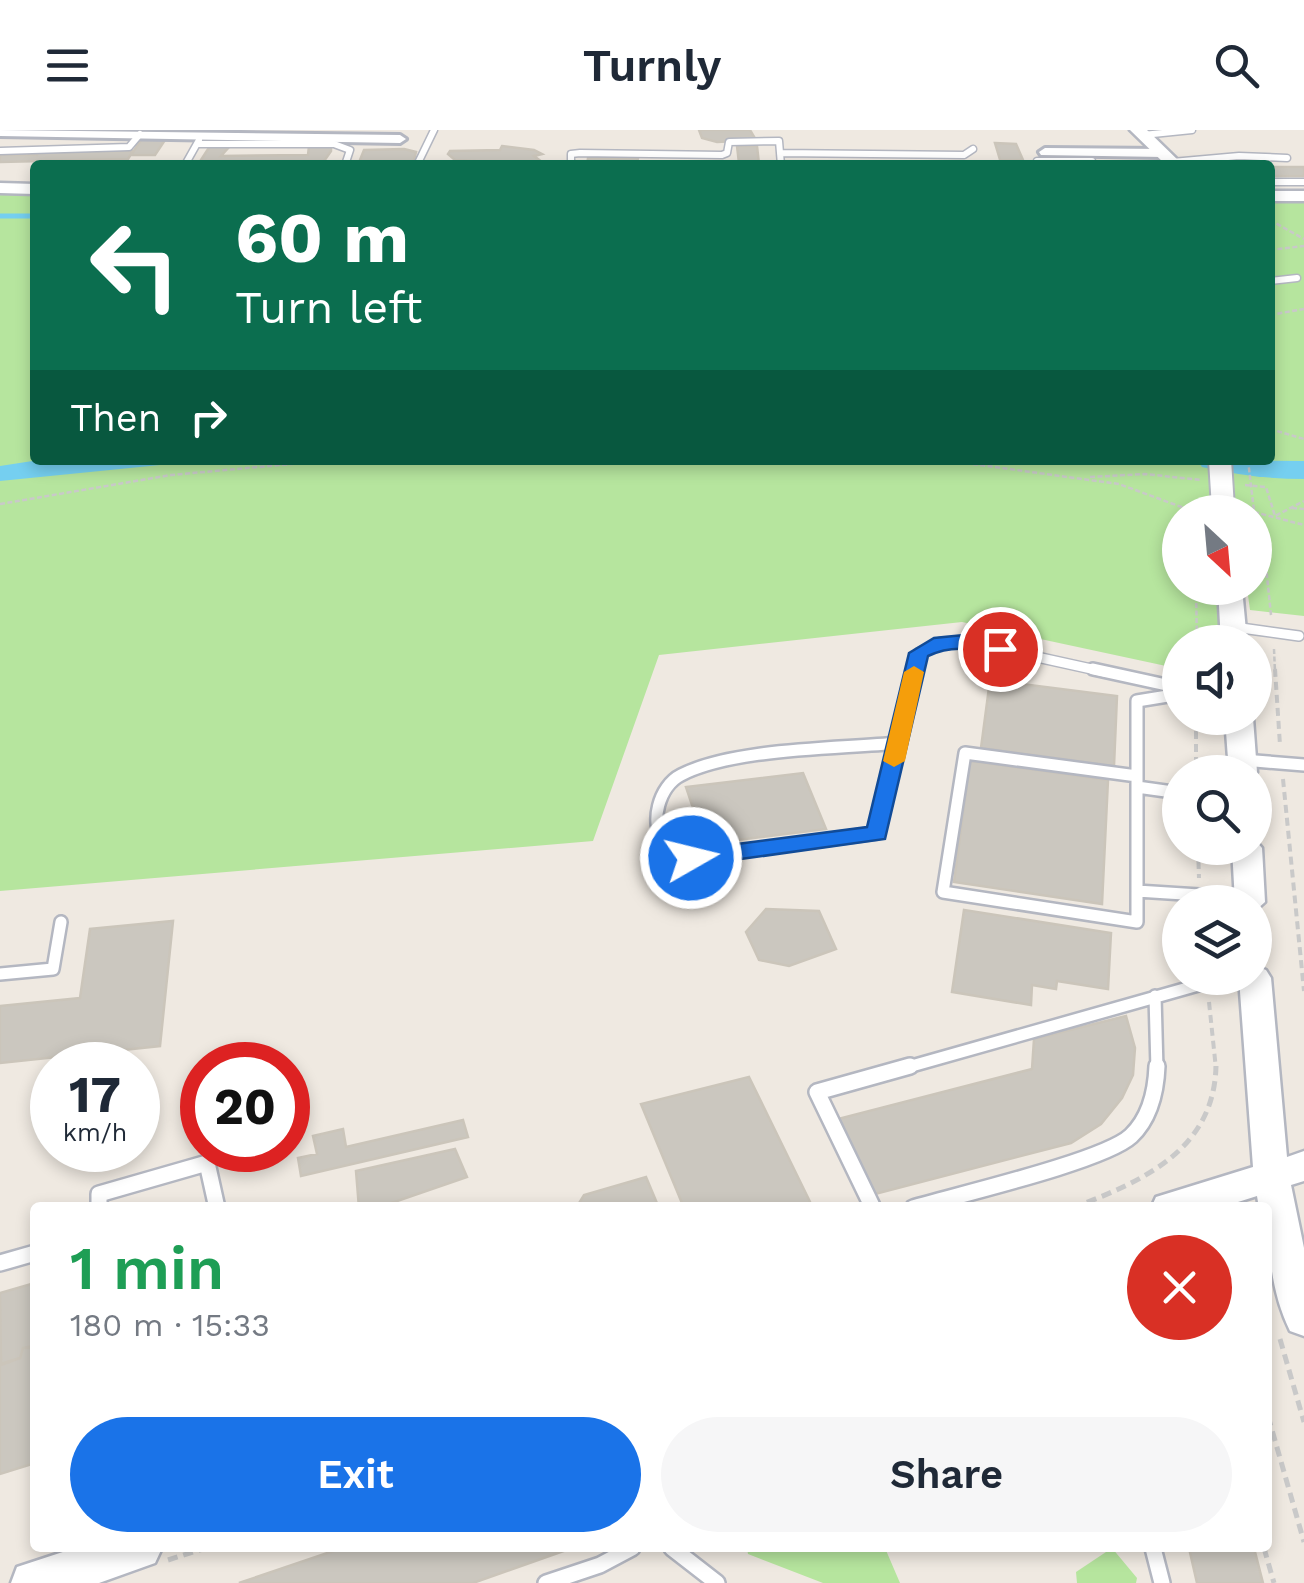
<!DOCTYPE html>
<meta charset="utf-8">
<style>
:root{--surface:#fff;--page:#f6f6f7;--text:#1f2937;--muted:#747a83;--accent:#1a73e8}
body{margin:0;font-family:"Work Sans",sans-serif;background:var(--page);color:var(--text);height:100vh;display:flex;flex-direction:column;font-size:38px;white-space:nowrap}
*{box-sizing:border-box;margin:0}
p{font-size:32px;color:var(--muted)}
.icon{flex:none;width:55px;height:55px;fill:none;stroke:currentColor;stroke-width:2;stroke-linecap:round;stroke-linejoin:round}
.map{position:relative;flex:1;overflow:hidden}
.drawer{position:absolute;left:30px;top:1072px;width:1242px;height:350px;display:flex;flex-direction:column;background:var(--surface);border-radius:10px;box-shadow:0 5px 15px #0003}
.drawer>*{flex:none}
.guide{position:absolute;left:30px;top:30px;width:1245px;height:305px;border-radius:10px;box-shadow:0 5px 15px #0003;background:#0b6e4f;color:#fff;overflow:hidden}
.needle{width:65px;rotate:154deg}
.controls{position:absolute;left:1162px;top:365px;display:grid;gap:20px}
.controls a{display:grid;place-items:center;width:110px;height:110px;border-radius:50%;background:var(--surface);box-shadow:0 5px 15px #0003;font-size:50px}
.speed{position:absolute;left:30px;top:912px;display:flex;gap:20px;font-size:50px;font-weight:700;text-align:center}
.speed>*{display:grid;place-content:center;width:130px;height:130px;border-radius:50%;background:var(--surface);box-shadow:0 5px 15px #0003;line-height:1}
.speed small{font-size:25px;font-weight:400}
.speed .limit{border:15px solid #d22;background:#fff;color:#111}
.pin{position:absolute;display:grid;place-items:center;width:85px;height:85px;color:#fff;margin:-42px;border:5px solid #fff;border-radius:50%;box-shadow:0 2px 10px #0007}
.me{position:absolute;width:110px;margin:-55px;rotate:82deg;stroke-linejoin:round;filter:drop-shadow(0 0 8px #0008)}
.turn{display:flex;align-items:center;gap:35px;height:210px;padding:0 40px;font-size:45px}
.turn .icon{width:130px;height:130px;stroke-width:2.5}
.turn b{display:block;font-size:70px;line-height:85px}
.then{display:flex;align-items:center;height:95px;padding:0 40px;background:#0003;gap:20px;font-size:38px}
.round{display:grid;place-items:center;flex:none;width:105px;height:105px;border-radius:52px;background:var(--page)}
.overview{display:flex;align-items:center;justify-content:space-between;height:170px;padding:0 40px}
h1{font-size:60px;font-weight:600;line-height:75px;color:#1e9e55}
.action{display:flex;gap:20px;margin-top:auto;padding:20px 40px}
.action a{flex:1;height:115px;border-radius:60px;background:var(--accent);color:#fff;font-size:40px;font-weight:600;line-height:115px;text-align:center}
.action a+a{background:var(--page);color:var(--text)}
header{display:flex;justify-content:space-between;align-items:center;height:130px;padding:0 40px;background:var(--surface);font-size:45px;font-weight:600}
.map>svg:first-child{display:block}
</style>
<header><svg class="icon" aria-label="menu" viewBox="0 0 24 24"><path d="M4 6h16M4 12h16M4 18h16"/></svg>Turnly<svg class="icon" aria-label="search" viewBox="0 0 24 24"><circle cx="10" cy="10" r="6"/><path d="M15 15l6 6"/></svg></header>
<div class="map">
<svg width="1304" height="1453" viewBox="0 0 1304 1453">
<rect width="100%" height="100%" fill="#efe9e1"/>
<path fill="#b6e59e" d="M 0,61 L 35,61 L 35,330 L 1213,330 L 1217,382 L 1180,382 L 1180,458 L 1221,458 L 1224,512 L 1180,512 L 1180,539 L 962,492 L 659,525 L 593,711 L 0,761 Z
M 1270,68 L 1304,68 L 1304,486 L 1250,480 L 1247,458 L 1255,458 L 1255,382 L 1234,382 L 1229,330 L 1270,330 Z
M 747,1418 L 885,1418 L 900,1453 L 823,1453 L 748,1424 Z
M 1112,1418 L 1137,1448 L 1136,1453 L 1077,1453 L 1076,1442 Z"/>
<path fill="#75cff0" d="M 39,330 L 210,330 L 0,351 L 0,336 Z"/>
<g fill="none" stroke-linecap="round" stroke-linejoin="round">
<path stroke="#75cff0" stroke-width="5" d="M 0,86 L 35,86"/>
<path fill="#75cff0" fill-rule="evenodd" d="M 1197,330 L 1304,331 L 1304,349 C 1269,349 1236,345 1202,337 Z"/>
</g>
<path fill="#cbc7bf" stroke="#cbc5ba" stroke-width="2.5" d="M 699,0 L 750,0 L 756,10 L 717,12 L 702,8 Z
M 143,7 L 167,7 L 155,25 L 131,25 Z
M 995,13 L 1016,14 L 1023,30 L 1002,30 L 1003,35 L 955,35 L 1001,33 Z
M 210,16 L 230,16 L 221,26 L 308,25 L 309,16 L 331,16 L 331,21 L 322,34 L 199,33 Z
M 502,16 L 534,20 L 542,24 L 534,26 L 546,35 L 455,30 L 448,24 L 450,21 L 500,20 Z
M 737,16 L 757,16 L 759,34 L 587,35 L 588,28 L 638,28 L 637,33 L 739,33 Z
M 404,19 L 416,22 L 413,34 L 358,35 L 364,20 Z
M 39,21 L 133,21 L 128,29 L 0,32 L 0,25 L 37,25 Z
M 1270,37 L 1304,37 L 1304,46 L 1270,46 Z
M 990,550 L 1117,566 L 1114,636 L 981,618 Z
M 970,631 L 1108,650 L 1102,774 L 954,752 Z
M 803,643 L 826,699 L 705,714 L 686,657 Z
M 766,779 L 819,781 L 836,819 L 789,836 L 759,830 L 746,802 Z
M 964,780 L 1111,803 L 1108,859 L 1057,851 L 1056,859 L 1032,855 L 1031,875 L 952,862 Z
M 173,791 L 160,916 L 0,933 L 0,876 L 80,868 L 90,799 Z
M 1126,886 L 1135,918 L 1133,945 L 1122,968 L 1101,994 L 1071,1013 L 871,1065 L 834,990 L 1032,939 L 1034,909 Z
M 749,947 L 813,1078 L 684,1078 L 641,974 Z
M 463,990 L 468,1007 L 301,1046 L 298,1028 L 317,1024 L 313,1006 L 343,999 L 346,1017 Z
M 455,1019 L 467,1047 L 377,1078 L 359,1078 L 356,1041 Z
M 646,1047 L 659,1078 L 576,1078 L 584,1065 Z
M 35,1153 L 35,1218 L 23,1218 L 20,1228 L 1,1235 L 0,1163 Z
M 33,1216 L 35,1333 L 0,1344 L 0,1234 L 20,1228 L 23,1218 Z
M 342,1418 L 572,1418 L 473,1453 L 239,1453 Z
M 1189,1418 L 1254,1418 L 1263,1453 L 1197,1453 Z"/>
<g fill="none" stroke-linecap="round" stroke-linejoin="round">
<g stroke="#b4b7c1" stroke-width="9">
<path id="lane-far3" d="M 1143,5 L 1192,0
M 198,14 L 334,14 L 350,20 L 345,35
M 0,21 L 129,17 L 140,4
M 1172,32 L 1239,26 L 1287,28
M 185,35 L 199,10
M 417,35 L 434,0
M 571,35 L 571,24 L 580,23 L 722,25 L 727,23 L 729,12 L 779,11 L 780,23
M 781,35 L 780,23 L 964,25 L 973,19
M 1039,35 L 1037,31 L 1092,31
M 1270,52 L 1304,52
M 1270,151 L 1297,148"/>
</g>
<g stroke="#b4b7c1" stroke-width="12">
<path id="lane-far2" d="M 1234,497 L 1299,506
M 914,542 L 918,523 L 941,512 L 964,511 L 1105,542"/>
</g>
<g stroke="#b4b7c1" stroke-width="16">
<path id="lane-far1" d="M 1093,539 L 1180,558
M 897,613 L 877,703 L 691,728 C 681,724 671,722 664,713 C 649,693 659,656 681,645 C 733,618 838,619 897,613 Z
M 897,613 L 914,539
M 965,623 L 1137,646 L 1137,792 L 943,762 Z
M 1243,630 L 1304,635
M 1137,646 L 1137,571 L 1180,564
M 1137,657 L 1180,663
M 1137,761 L 1246,768
M 0,844 L 53,839 L 61,792
M 1155,866 L 1157,939
M 901,939 L 1223,848"/>
</g>
<g stroke="#b4b7c1" stroke-width="20">
<path id="lane" d="M 99,1078 L 99,1064 L 207,1033 L 217,1078
M 873,1078 L 817,962 L 910,936
M 913,1078 C 957,1065 1104,1031 1131,1006 C 1150,988 1156,962 1157,936
M 0,1133 L 35,1123
M 672,1418 L 717,1453
M 1153,1418 L 1162,1453
M 546,1453 L 600,1435 L 632,1418"/>
</g>
<g stroke="#b4b7c1" stroke-width="6">
<path id="street" d="M 0,0 L 400,5 L 406,9 L 400,13 L 0,6 Z
M 1045,18 L 1163,19 L 1169,23 L 1163,27 L 1041,25 L 1039,22 Z"/>
</g>
<g stroke="#b4b7c1" stroke-width="5">
<path id="secondary" d="M 1130,0 L 1147,0 L 1183,35 L 1166,35 Z
M 0,53 L 35,54 L 35,64 L 0,63 Z
M 1270,61 L 1304,61 L 1304,71 L 1270,71 Z
M 1218,458 L 1242,458 L 1247,512 L 1221,512 Z
M 1225,588 L 1253,588 L 1257,642 L 1255,645 L 1229,642 Z
M 1255,710 L 1262,718 L 1265,772 L 1255,781 L 1255,772 L 1235,772 L 1232,718 L 1255,718 Z
M 1255,836 L 1266,840 L 1271,848 L 1287,1027 L 1304,1021 L 1304,1051 L 1291,1055 L 1304,1118 L 1304,1206 L 1290,1201 C 1271,1162 1268,1120 1268,1078 L 1259,1078 L 1257,1066 L 1219,1078 L 1151,1078 L 1156,1067 L 1253,1037 L 1239,848 L 1255,848 Z
M 75,1418 L 162,1418 L 155,1433 L 99,1453 L 11,1453 L 17,1437 Z"/>
</g>
<path stroke="#c9c9c9" stroke-width="2.5" stroke-dasharray="5 2.5" stroke-linecap="butt" d="M 480,35 L 503,35
M 1270,90 L 1304,109
M 1270,120 L 1304,116
M 1270,185 L 1304,179
M 1270,299 L 1304,309
M 943,330 L 1119,354 L 1195,382
M 1090,347 L 1145,344 L 1201,350
M 1245,355 L 1266,357 L 1275,386 L 1304,371
M 0,374 L 171,345 L 335,330
M 1292,378 L 1304,379
M 1254,382 L 1304,395
M 1255,392 L 1264,417 L 1271,485
M 1196,458 L 1197,512
M 1274,519 L 1275,542"/>
<path stroke="#c9c9c9" stroke-width="4" stroke-dasharray="8 5" stroke-linecap="butt" d="M 1275,539 L 1280,615
M 1196,588 L 1196,642
M 1283,649 L 1304,861
M 1198,718 L 1199,748
M 1209,872 L 1216,939"/>
<path stroke="#c9c9c9" stroke-width="5" stroke-dasharray="10 6" stroke-linecap="butt" d="M 1072,1078 C 1141,1052 1214,1021 1216,936
M 1280,1209 L 1304,1292
M 1268,1286 L 1304,1412
M 1264,1418 L 1274,1453
M 168,1430 L 206,1418"/>
<use href="#lane-far3" stroke="#fff" stroke-width="6"/>
<use href="#lane-far2" stroke="#fff" stroke-width="9"/>
<use href="#lane-far1" stroke="#fff" stroke-width="11"/>
<use href="#lane" stroke="#fff" stroke-width="15"/>
<use href="#street" fill="#fff" fill-rule="evenodd"/>
<use href="#secondary" fill="#fff" fill-rule="evenodd"/>
<g stroke="#b4b7c1" stroke-width="26" stroke-linecap="butt">
<path id="secondary-bridge" d="M 1220,330 L 1223,378"/>
</g>
<path stroke="#c9c9c9" stroke-width="2.5" stroke-dasharray="5 2.5" stroke-linecap="butt" d="M 1248,330 L 1254,381"/>
<use href="#secondary-bridge" stroke="#fff" stroke-width="22"/>
</g>
<path fill="#1a73e8" stroke="#114b97" stroke-width="2.5" d="M 964,505 L 1007,515 L 1010,519 L 1000,525 C 973,519 953,514 928,526 L 885,709 L 691,736 L 683,733 L 680,728 L 683,723 L 691,720 L 867,697 L 909,523 L 934,508 Z"/>
<path fill="#f59e0b" d="M 914,536 L 924,542 L 905,631 L 894,637 L 883,631 L 904,542 Z"/>
</svg>
<div class="controls">
<a><svg class="needle" viewBox="-14 -14 28 28"><path d="M0-13l5 13h-10z" fill="#e53935"/><path d="M0 13l5-13h-10z" fill="#747a83"/></svg></a>
<a><svg class="icon" aria-label="sound" viewBox="0 0 24 24"><path d="M4 9h4l5-4v14l-5-4H4zM17 9q2 3 0 6"/></svg></a>
<a><svg class="icon" aria-label="search" viewBox="0 0 24 24"><circle cx="10" cy="10" r="6"/><path d="M15 15l6 6"/></svg></a>
<a><svg class="icon" aria-label="layers" viewBox="0 0 24 24"><path d="M12 4l9 5-9 5-9-5zM3 14l9 5 9-5"/></svg></a>
</div>
<div class="speed"><div>17<small>km/h</small></div><div class="limit">20</div></div>
<div class="pin" style="left:1000px;top:519px;background:#d93025"><svg class="icon" aria-label="arrive" viewBox="0 0 24 24"><path d="M6 21V4h12l-3 4 3 4H6"/></svg></div>
<svg class="me" style="left:691px;top:728px" viewBox="-20 -20 40 40"><circle r="17" fill="#1a73e8" stroke="#fff" stroke-width="3"/><path d="M0-11L8 9 0 5-8 9z" fill="#fff"/></svg>
<div class="guide">
<div class="turn"><svg class="icon" aria-label="left" viewBox="0 0 24 24"><path d="M17 20v-9H6M10 6l-5 5 5 5"/></svg><div><b>60 m</b>Turn left</div></div>
<div class="then">Then<svg class="icon" aria-label="right" viewBox="0 0 24 24"><path d="M7 20v-9h11M14 6l5 5-5 5"/></svg></div>
</div>
<section class="drawer">
<div class="overview"><div><h1>1 min</h1><p>180 m · 15:33</p></div><a class="round" style="background:#d93025;color:#fff"><svg class="icon" aria-label="close" viewBox="0 0 24 24"><path d="M6 6l12 12M18 6L6 18"/></svg></a></div>
<div class="action"><a>Exit</a><a>Share</a></div>
</section>
</div>
